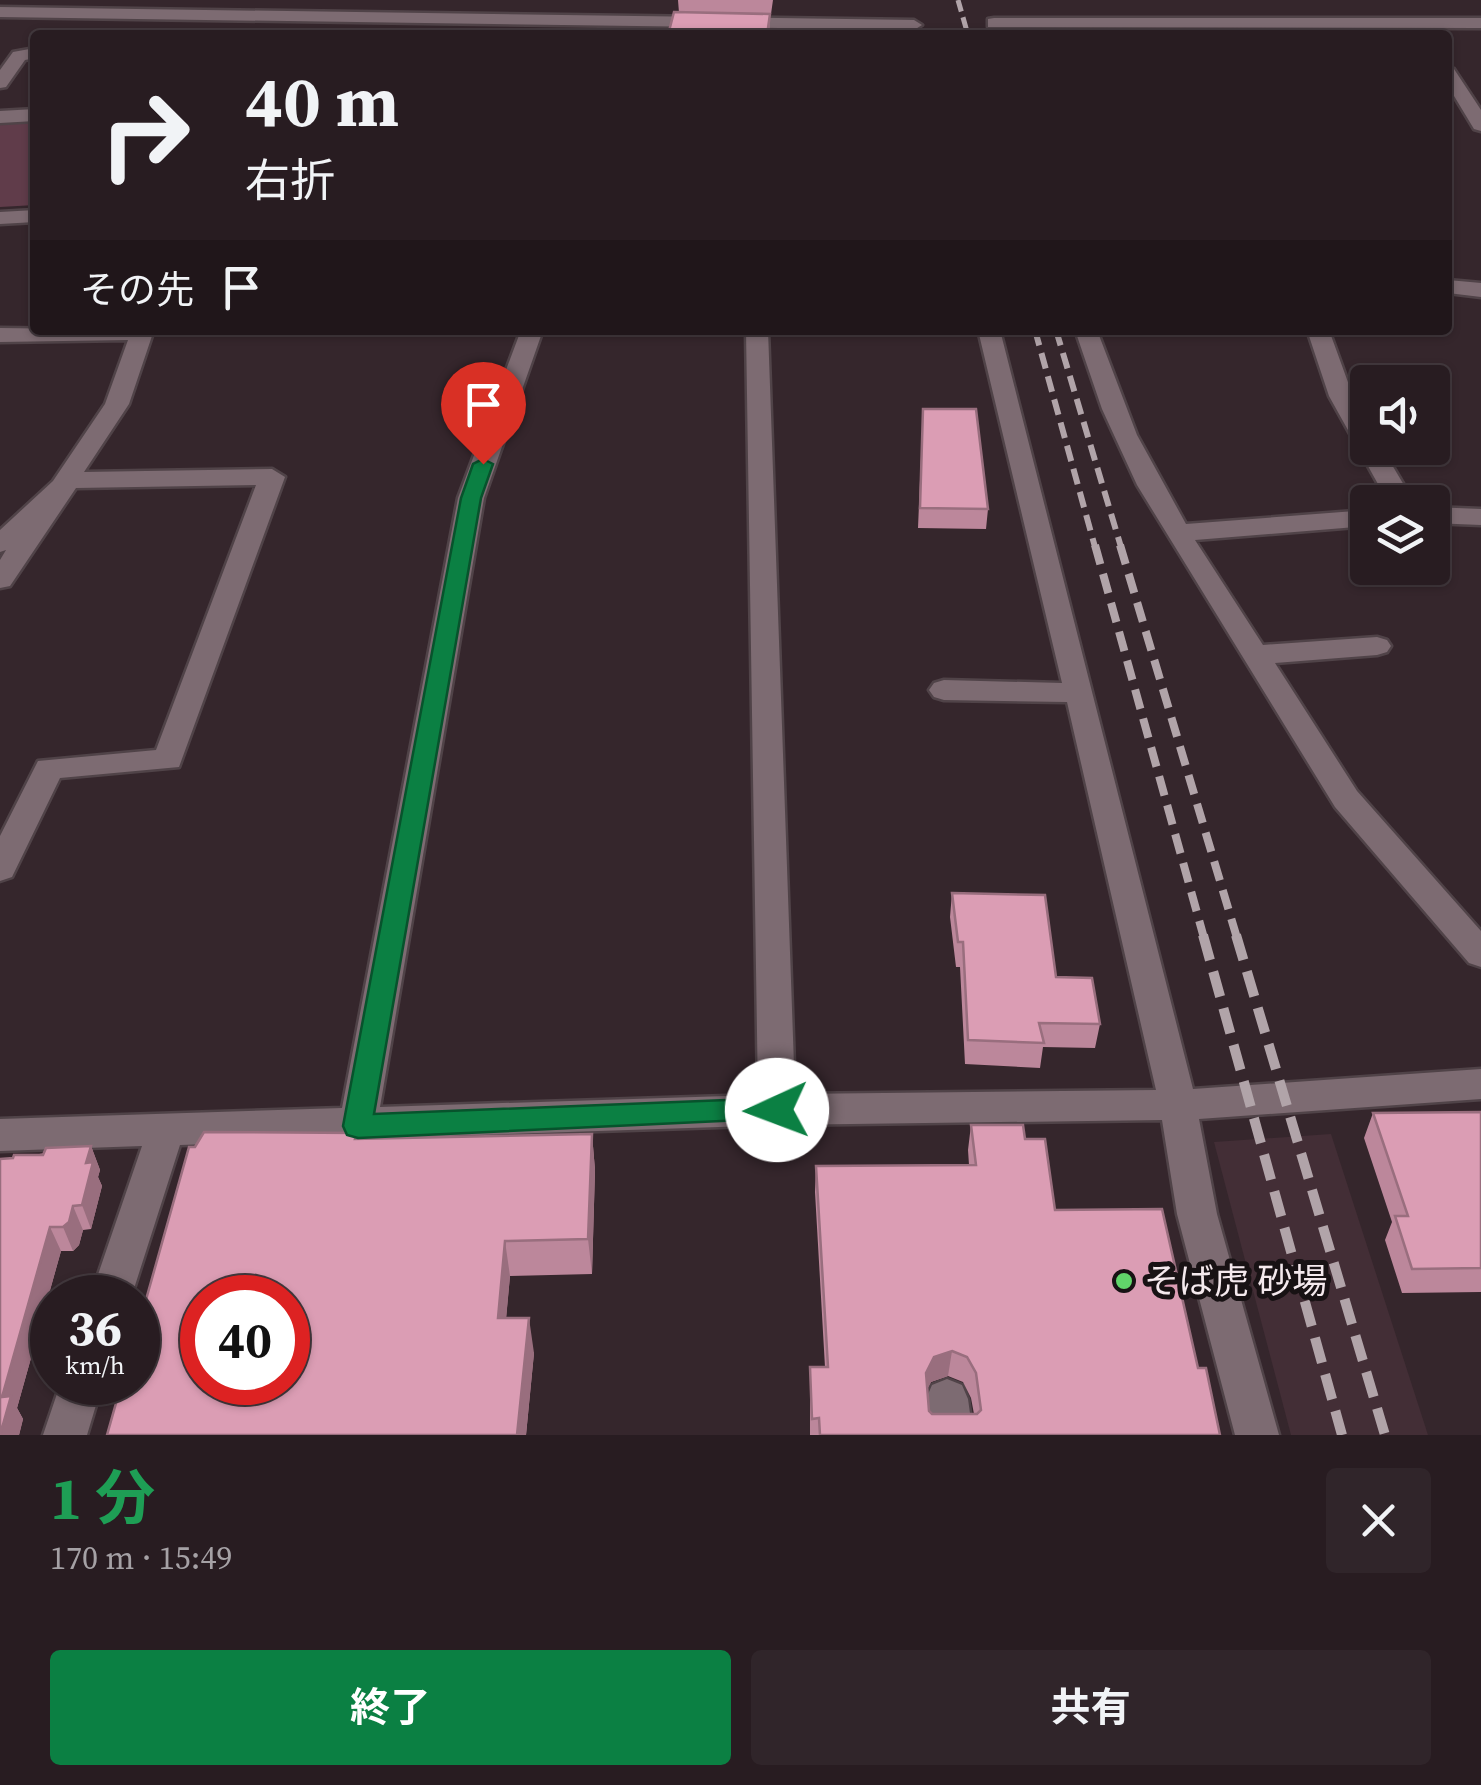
<!DOCTYPE html>
<html lang="ja">
<meta charset="utf-8">
<style>
:root{--surface:#281c21;--page:#30252a;--text:#f1f3f6;--muted:#a5a1a5;--line:#443a3f;--accent:#0b8043}
body{margin:0;font-family:"Source Serif 4","Noto Sans JP",serif;background:var(--page);color:var(--text);height:100vh;display:flex;flex-direction:column;font-size:38px;white-space:nowrap}
*{box-sizing:border-box;margin:0}
p{font-size:32px;color:var(--muted)}
.icon{flex:none;width:55px;height:55px;fill:none;stroke:currentColor;stroke-width:2;stroke-linecap:round;stroke-linejoin:round}
.map{position:relative;height:1435px;overflow:hidden}
.side{display:flex;flex-direction:column;background:var(--surface);flex:1}
.side>*{flex:none}
.hud{position:absolute;left:30px;top:30px;width:1422px;height:305px;border-radius:10px;box-shadow:0 2px 8px #0004,0 0 0 2px var(--line);background:#281c21;color:var(--text);overflow:hidden}
.tools{position:absolute;left:1350px;top:365px;display:grid;gap:20px}
.tools a{display:grid;place-items:center;width:100px;height:100px;border-radius:10px;background:var(--surface);box-shadow:0 2px 8px #0004,0 0 0 2px var(--line);font-size:50px}
.speed{position:absolute;left:30px;top:1275px;display:flex;gap:20px;font-size:50px;font-weight:700;text-align:center}
.speed>*{display:grid;place-content:center;width:130px;height:130px;border-radius:50%;background:var(--surface);box-shadow:0 2px 8px #0004,0 0 0 2px var(--line);line-height:1}
.speed small{font-size:25px;font-weight:400}
.speed .limit{border:15px solid #d22;background:#fff;color:#111}
.pin{position:absolute;display:grid;place-items:center;width:85px;height:85px;color:#fff;margin:-102px -42px;border-radius:50% 50% 50% 0;rotate:-45deg;box-shadow:0 0 10px #0007}
.pin .icon{rotate:45deg}
.me{position:absolute;width:110px;margin:-55px;rotate:268deg;stroke-linejoin:round;filter:drop-shadow(0 0 8px #0008)}
.turn{display:flex;align-items:center;gap:35px;height:210px;padding:0 50px;font-size:45px}
.turn .icon{width:130px;height:130px;stroke-width:2.5}
.turn b{display:block;font-size:70px;line-height:85px}
.then{display:flex;align-items:center;height:95px;padding:0 50px;background:#0003;gap:20px;font-size:38px}
.round{display:grid;place-items:center;flex:none;width:105px;height:105px;border-radius:10px;background:var(--page)}
.headline{display:flex;align-items:center;justify-content:space-between;height:170px;padding:0 50px}
h1{font-size:60px;font-weight:700;line-height:75px;color:#1e9e55}
.action{display:flex;gap:20px;margin-top:auto;padding:20px 50px}
.action a{flex:1;height:115px;border-radius:10px;background:var(--accent);color:#fff;font-size:40px;font-weight:700;line-height:115px;text-align:center}
.action a+a{background:var(--page);color:var(--text)}
.map>svg:first-child{display:block}
</style>
<div class="map">
<svg width="1481" height="1435" viewBox="0 0 1481 1435">
<rect width="100%" height="100%" fill="#35262c"/>
<path fill="#432e36" d="M 1331,1134 L 1428,1435 L 1291,1435 L 1214,1142 Z"/>
<path fill="#603c4a" d="M 1015,27 L 1117,27 L 1127,30 L 1130,35 L 1007,35 L 1006,31 Z
M 35,118 L 35,205 L 0,207 L 0,120 Z"/>
<g fill="none" stroke-linecap="round" stroke-linejoin="round">
<g stroke="#504348" stroke-width="5">
<path id="minor" d="M 0,7 L 914,20 L 922,25 L 914,30 L 0,17 Z
M 994,18 L 1481,18 L 1481,28 L 988,27 L 988,19 Z
M 35,48 L 35,58 L 25,60 L 6,87 L 0,88 L 0,70 L 13,52 Z
M 1448,68 L 1454,69 L 1481,110 L 1481,131 L 1474,129 L 1448,86 Z
M 35,109 L 35,121 L 0,123 L 0,111 Z
M 35,210 L 35,222 L 0,224 L 0,212 Z
M 1448,280 L 1481,283 L 1481,297 L 1448,293 Z
M 0,328 L 154,330 L 129,404 L 84,472 L 272,469 L 285,477 L 179,767 L 60,778 L 12,877 L 0,881 L 0,836 L 38,761 L 156,750 L 256,485 L 76,488 L 10,586 L 0,588 L 0,560 L 6,550 L 0,552 L 0,530 L 53,481 L 105,404 L 128,340 L 0,342 Z
M 521,330 L 543,330 L 484,498 L 380,1107 L 758,1095 L 746,330 L 768,330 L 795,1094 L 1156,1090 L 1067,702 L 944,700 L 934,697 L 929,690 L 934,683 L 944,680 L 1062,683 L 978,330 L 1000,330 L 1193,1089 L 1481,1069 L 1481,1099 L 1199,1119 L 1217,1214 L 1279,1435 L 1235,1435 L 1177,1214 L 1162,1120 L 777,1125 L 180,1145 L 131,1298 L 90,1298 L 142,1146 L 0,1151 L 0,1119 L 342,1108 L 458,498 Z
M 1075,330 L 1097,330 L 1137,435 L 1186,524 L 1368,510 L 1368,526 L 1195,540 L 1263,645 L 1377,637 L 1387,640 L 1391,646 L 1387,652 L 1377,655 L 1275,663 L 1357,791 L 1481,931 L 1481,967 L 1469,963 L 1335,807 L 1137,485 L 1102,409 Z
M 1307,330 L 1329,330 L 1353,396 L 1368,421 L 1368,448 L 1382,448 L 1414,502 L 1388,502 L 1329,396 Z
M 1432,507 L 1481,509 L 1481,525 L 1432,523 Z
M 947,1379 L 962,1385 L 968,1399 L 973,1435 L 929,1435 L 926,1399 L 932,1385 Z
M 61,1382 L 103,1382 L 87,1435 L 43,1435 Z"/>
</g>
<use href="#minor" fill="#7d6b72" fill-rule="evenodd"/>
<path stroke="#b1a4a9" stroke-width="5" stroke-dasharray="12 6" stroke-linecap="butt" d="M 958,0 L 968,35"/>
<path stroke="#b1a4a9" stroke-width="6" stroke-dasharray="16 8" stroke-linecap="butt" d="M 1035,330 L 1095,547
M 1056,330 L 1121,547"/>
<path stroke="#b1a4a9" stroke-width="8" stroke-dasharray="20 10" stroke-linecap="butt" d="M 1095,545 L 1204,938
M 1120,545 L 1237,938"/>
<path stroke="#b1a4a9" stroke-width="10" stroke-dasharray="26 12" stroke-linecap="butt" d="M 1203,935 L 1342,1435
M 1236,935 L 1385,1435"/>
</g>
<path fill="#bc879b" fill-rule="evenodd" d="M 678,0 L 773,0 L 771,14 L 770,14 L 769,35 L 668,35 L 679,13 Z
M 923,409 L 988,509 L 986,529 L 918,528 Z
M 952,893 L 1056,977 L 1100,1024 L 1095,1048 L 1043,1047 L 1040,1068 L 965,1064 L 960,967 L 956,967 L 950,917 Z
M 1481,1112 L 1481,1292 L 1402,1293 L 1385,1240 L 1392,1222 L 1364,1138 L 1373,1113 Z
M 971,1125 L 1025,1139 L 1055,1210 L 1198,1368 L 1220,1435 L 810,1435 L 810,1367 L 825,1367 L 815,1192 L 816,1166 L 969,1165 L 968,1150 ZM 948,1376 L 963,1382 L 971,1398 L 974,1414 L 932,1414 L 929,1411 L 927,1389 L 931,1382 Z
M 592,1134 L 595,1170 L 592,1274 L 510,1276 L 506,1318 L 534,1353 L 526,1435 L 107,1435 L 358,1139 Z
M 91,1146 L 100,1170 L 98,1177 L 102,1186 L 91,1229 L 83,1230 L 79,1245 L 73,1251 L 61,1251 L 17,1408 L 23,1419 L 19,1435 L 0,1435 L 13,1158 Z"/>
<path fill="#996e7e" d="M 592,1134 L 595,1170 L 592,1274 L 588,1239 Z
M 91,1146 L 100,1170 L 98,1177 L 102,1186 L 91,1229 L 82,1205 L 86,1163 Z
M 73,1206 L 83,1230 L 79,1245 L 73,1251 L 63,1227 Z
M 50,1227 L 61,1251 L 17,1408 L 23,1419 L 19,1435 L 1,1435 L 2,1397 Z
M 505,1241 L 510,1276 L 503,1353 L 498,1318 Z
M 529,1318 L 534,1353 L 526,1435 L 517,1435 Z
M 952,1351 L 948,1376 L 931,1382 L 923,1398 L 926,1373 L 934,1357 Z"/>
<path fill="#db9db4" stroke="#996e7e" stroke-width="2.5" fill-rule="evenodd" d="M 674,12 L 770,14 L 767,35 L 668,35 Z
M 923,409 L 976,409 L 988,509 L 920,508 Z
M 952,893 L 1045,895 L 1056,977 L 1092,978 L 1100,1024 L 1039,1023 L 1044,1043 L 968,1040 L 963,942 L 958,942 Z
M 1481,1112 L 1481,1268 L 1412,1269 L 1395,1216 L 1408,1216 L 1373,1113 Z
M 971,1125 L 1023,1125 L 1025,1139 L 1045,1139 L 1055,1210 L 1162,1209 L 1198,1368 L 1206,1368 L 1220,1435 L 820,1435 L 819,1418 L 812,1419 L 810,1367 L 828,1367 L 816,1166 L 976,1165 ZM 952,1351 L 967,1357 L 976,1373 L 981,1410 L 977,1414 L 932,1414 L 929,1411 L 926,1373 L 934,1357 Z
M 204,1132 L 357,1133 L 355,1139 L 592,1134 L 588,1239 L 505,1241 L 498,1318 L 529,1318 L 517,1435 L 107,1435 L 122,1382 L 138,1382 L 138,1328 L 189,1147 L 195,1147 ZM 202,1298 L 288,1298 L 288,1382 L 202,1382 Z
M 91,1146 L 86,1163 L 93,1162 L 82,1205 L 73,1206 L 69,1222 L 63,1227 L 50,1227 L 2,1397 L 11,1396 L 0,1435 L 0,1159 L 13,1158 L 14,1155 L 43,1155 L 46,1148 Z"/>
<path fill="#0b8043" stroke="#07532c" stroke-width="2.5" d="M 483,459 L 493,464 L 481,498 L 374,1114 L 777,1098 L 787,1102 L 791,1110 L 787,1118 L 358,1138 L 347,1135 L 343,1126 L 461,498 L 473,464 Z"/>
<circle fill="#61d56a" stroke="#181214" stroke-width="4" cx="1124" cy="1281" r="10"/>
<g text-anchor="middle" stroke-width="10" stroke-linejoin="round" paint-order="stroke">
<g font-size="35" fill="#f4e9ed" stroke="#181214" text-anchor="start">
<text x="1144" y="1293">そば虎 砂場</text>
</g>
</g>
</svg>
<div class="tools">
<a><svg class="icon" aria-label="sound" viewBox="0 0 24 24"><path d="M4 9h4l5-4v14l-5-4H4zM17 9q2 3 0 6"/></svg></a>
<a><svg class="icon" aria-label="layers" viewBox="0 0 24 24"><path d="M12 4l9 5-9 5-9-5zM3 14l9 5 9-5"/></svg></a>
</div>
<div class="speed"><div>36<small>km/h</small></div><div class="limit">40</div></div>
<div class="pin" style="left:483px;top:464px;background:#d93025"><svg class="icon" aria-label="arrive" viewBox="0 0 24 24"><path d="M6 21V4h12l-3 4 3 4H6"/></svg></div>
<svg class="me" style="left:777px;top:1110px" viewBox="-20 -20 40 40"><circle r="19" fill="#fff"/><path d="M0-13L10 11 0 6-10 11z" fill="#0b8043"/></svg>
<div class="hud">
<div class="turn"><svg class="icon" aria-label="right" viewBox="0 0 24 24"><path d="M7 20v-9h11M14 6l5 5-5 5"/></svg><div><b>40 m</b>右折</div></div>
<div class="then">その先<svg class="icon" aria-label="arrive" viewBox="0 0 24 24"><path d="M6 21V4h12l-3 4 3 4H6"/></svg></div>
</div>
</div>
<section class="side">
<div class="headline"><div><h1>1 分</h1><p>170 m · 15:49</p></div><a class="round"><svg class="icon" aria-label="close" viewBox="0 0 24 24"><path d="M6 6l12 12M18 6L6 18"/></svg></a></div>
<div class="action"><a>終了</a><a>共有</a></div>
</section>
